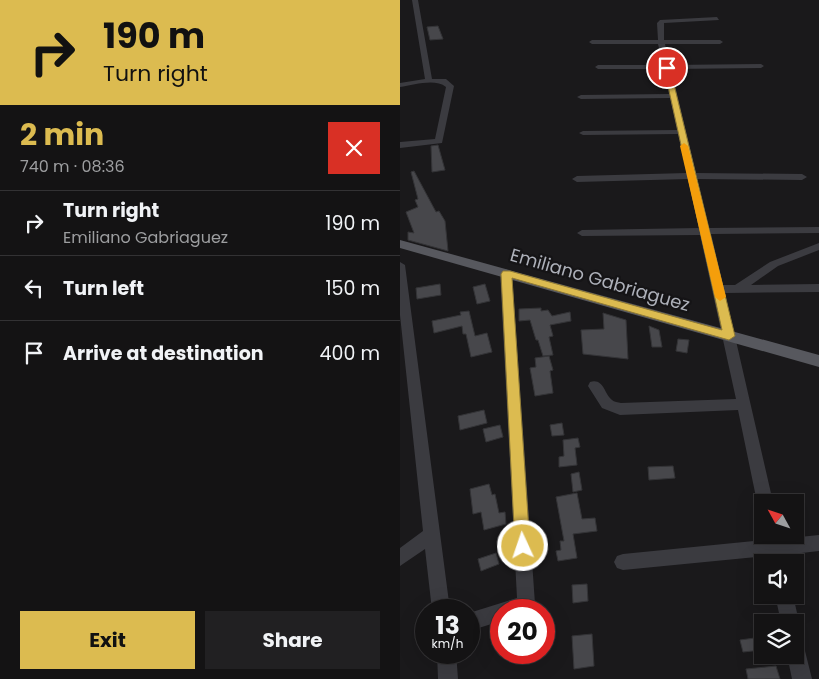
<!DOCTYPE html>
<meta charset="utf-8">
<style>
:root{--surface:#141314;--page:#212022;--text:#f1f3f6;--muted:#9d9ea0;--line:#333234;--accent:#dcbb50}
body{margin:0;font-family:Poppins,sans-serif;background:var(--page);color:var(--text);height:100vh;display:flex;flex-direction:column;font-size:19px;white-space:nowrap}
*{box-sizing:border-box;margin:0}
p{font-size:16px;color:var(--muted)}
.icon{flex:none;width:28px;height:28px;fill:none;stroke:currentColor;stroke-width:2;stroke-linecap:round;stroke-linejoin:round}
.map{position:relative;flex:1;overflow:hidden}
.drawer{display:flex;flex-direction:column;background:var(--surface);width:400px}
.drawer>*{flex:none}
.banner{background:#dcbb50;color:#111;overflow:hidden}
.needle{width:32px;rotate:310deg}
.fabs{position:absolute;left:354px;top:494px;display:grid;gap:10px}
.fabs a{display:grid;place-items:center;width:50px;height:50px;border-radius:0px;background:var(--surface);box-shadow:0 5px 20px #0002,0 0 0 1px var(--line);font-size:25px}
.speed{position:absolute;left:15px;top:599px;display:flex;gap:10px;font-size:25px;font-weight:700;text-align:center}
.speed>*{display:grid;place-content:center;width:65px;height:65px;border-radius:50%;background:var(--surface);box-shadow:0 5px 20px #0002,0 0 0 1px var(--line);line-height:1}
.speed small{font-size:12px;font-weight:400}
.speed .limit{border:8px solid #d22;background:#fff;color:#111}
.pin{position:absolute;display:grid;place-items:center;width:42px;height:42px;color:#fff;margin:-21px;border:2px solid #fff;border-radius:50%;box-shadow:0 1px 5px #0007}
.me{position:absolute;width:55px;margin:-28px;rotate:357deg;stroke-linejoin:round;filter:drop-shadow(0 0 4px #0008)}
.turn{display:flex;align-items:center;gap:18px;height:105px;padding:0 20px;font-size:22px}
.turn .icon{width:65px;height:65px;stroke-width:2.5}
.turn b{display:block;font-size:35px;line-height:42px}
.round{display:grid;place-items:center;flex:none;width:52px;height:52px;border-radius:0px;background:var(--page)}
.headline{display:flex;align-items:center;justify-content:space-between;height:85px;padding:0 20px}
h1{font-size:30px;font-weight:700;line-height:38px;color:var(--accent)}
.cta{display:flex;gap:10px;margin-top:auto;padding:10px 20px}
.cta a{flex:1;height:58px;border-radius:0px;background:var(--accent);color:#111;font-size:20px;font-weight:700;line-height:58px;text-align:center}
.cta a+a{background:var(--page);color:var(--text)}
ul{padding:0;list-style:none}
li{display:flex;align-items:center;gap:15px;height:65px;padding:0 20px;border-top:1px solid var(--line)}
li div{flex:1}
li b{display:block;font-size:19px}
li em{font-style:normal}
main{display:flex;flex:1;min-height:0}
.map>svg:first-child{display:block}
</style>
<main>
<section class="drawer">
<div class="banner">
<div class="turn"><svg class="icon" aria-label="right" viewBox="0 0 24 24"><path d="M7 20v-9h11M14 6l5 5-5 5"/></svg><div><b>190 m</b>Turn right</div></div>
</div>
<div class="headline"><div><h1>2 min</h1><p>740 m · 08:36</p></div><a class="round" style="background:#d93025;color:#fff"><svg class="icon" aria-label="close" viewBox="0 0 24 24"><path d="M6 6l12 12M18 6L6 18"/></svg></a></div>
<ul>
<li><svg class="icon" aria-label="right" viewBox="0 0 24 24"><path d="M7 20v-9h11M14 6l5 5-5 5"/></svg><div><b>Turn right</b><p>Emiliano Gabriaguez</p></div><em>190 m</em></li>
<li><svg class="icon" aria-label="left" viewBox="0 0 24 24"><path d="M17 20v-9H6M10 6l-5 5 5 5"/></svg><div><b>Turn left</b></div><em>150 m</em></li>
<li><svg class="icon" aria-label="arrive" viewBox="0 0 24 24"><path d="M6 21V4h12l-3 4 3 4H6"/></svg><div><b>Arrive at destination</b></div><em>400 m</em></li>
</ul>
<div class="cta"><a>Exit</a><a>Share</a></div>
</section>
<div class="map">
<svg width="419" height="679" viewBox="0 0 419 679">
<rect width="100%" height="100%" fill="#1a191b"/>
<path fill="#47474b" stroke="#343437" d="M 38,26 L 43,39 L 30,40 L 27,27 Z
M 38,145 L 45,170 L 32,172 L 31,146 Z
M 14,171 L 36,212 L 39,211 L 45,221 L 48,251 L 8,240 L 8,232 L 14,233 L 6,212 L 18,207 L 15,200 L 18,199 L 11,172 Z
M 40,284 L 41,295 L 17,299 L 16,288 Z
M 85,284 L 90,301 L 77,304 L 73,287 Z
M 141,308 L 141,311 L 148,310 L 152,316 L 170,312 L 171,321 L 150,325 L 153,336 L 149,337 L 153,355 L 143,356 L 138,340 L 136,340 L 130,320 L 119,321 L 119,309 Z
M 69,311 L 75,336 L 87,333 L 92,352 L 71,357 L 66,334 L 63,334 L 62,326 L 34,333 L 32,321 L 61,315 L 60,312 Z
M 203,313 L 226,320 L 228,359 L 183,354 L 181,330 L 204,329 Z
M 249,326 L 259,330 L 262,347 L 252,347 Z
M 278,339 L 289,340 L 287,353 L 276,351 Z
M 149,356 L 153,370 L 150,371 L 153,393 L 135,396 L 130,368 L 136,367 L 135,358 Z
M 84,410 L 87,423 L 60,430 L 58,416 Z
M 162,423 L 164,435 L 152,436 L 150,425 Z
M 100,425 L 103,437 L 86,442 L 83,429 Z
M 178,438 L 180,447 L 175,448 L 177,465 L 159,467 L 159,457 L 164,456 L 163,440 Z
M 273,466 L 275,478 L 249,480 L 248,467 Z
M 179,472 L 182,490 L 173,492 L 171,474 Z
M 89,484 L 92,495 L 95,494 L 99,513 L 105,512 L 106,524 L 84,530 L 81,512 L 73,514 L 70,489 Z
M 177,493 L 182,519 L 195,518 L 197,531 L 173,534 L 177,558 L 158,561 L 156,551 L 161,550 L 160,541 L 164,541 L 156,497 Z
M 96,553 L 99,564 L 81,571 L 78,559 Z
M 187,584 L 188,601 L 173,603 L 172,585 Z
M 192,634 L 194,666 L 174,669 L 172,636 Z
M 362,637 L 362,650 L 343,652 L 340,640 Z
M 376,666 L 380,679 L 348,679 L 346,669 Z"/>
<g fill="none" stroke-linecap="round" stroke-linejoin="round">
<path fill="#3b3b40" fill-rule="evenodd" d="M 12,0 L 18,0 L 32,79 L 46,79 L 54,86 L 42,143 L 0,148 L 0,142 L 35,139 L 46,87 C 35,78 14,85 0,87 L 0,83 L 25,79 Z
M 317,17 L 319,20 L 264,23 L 264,40 L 320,40 L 323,42 L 320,44 L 265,44 L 270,65 L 361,64 L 364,66 L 361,68 L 271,69 L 296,173 L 402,174 L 407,177 L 402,180 L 297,179 L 309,228 L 419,227 L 419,233 L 311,234 L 323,285 L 335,285 L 370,262 L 419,243 L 419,250 L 378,266 L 351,285 L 419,284 L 419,292 L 325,293 L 373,502 L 362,502 L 362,508 L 359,507 L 357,502 L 338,410 L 220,415 L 202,408 L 188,386 L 190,382 C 204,378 204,394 212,400 C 214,402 218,402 221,403 L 336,399 L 300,235 L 182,236 L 177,233 L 182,230 L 299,228 L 288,179 L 177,182 L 172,179 L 177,176 L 287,173 L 278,134 L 183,135 L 179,133 L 183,131 L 277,130 L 270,98 L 181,99 L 177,97 L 181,95 L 269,94 L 264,69 L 198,69 L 195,67 L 198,65 L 263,65 L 258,44 L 192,44 L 189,42 L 192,40 L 258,40 L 257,23 L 260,20 Z
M 0,262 L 5,265 L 50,610 L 32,610 L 25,549 L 0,566 L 0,548 L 23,531 L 0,315 Z
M 106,269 L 112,273 L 135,604 L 133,610 L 101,610 L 101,621 L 69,631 L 69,613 L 117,598 L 100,273 Z
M 363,535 L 379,535 L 380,539 L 419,535 L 419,551 L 384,555 L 385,562 L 369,562 L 367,556 L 223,570 L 217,568 L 214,562 L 217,556 L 223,554 L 364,540 Z
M 375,595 L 393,595 L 399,622 L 397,629 L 395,629 L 395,622 L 381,622 Z
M 395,637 L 402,639 L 412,679 L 392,679 L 387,655 L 395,655 Z
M 37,652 L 56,652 L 58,679 L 38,679 Z"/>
<path fill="#57585e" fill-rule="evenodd" d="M 0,240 L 419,355 L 419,367 L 0,248 Z"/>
</g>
<path fill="#dcbb50" stroke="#8f7a34" d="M 267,66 L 270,68 L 335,336 L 329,340 L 112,278 L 130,546 L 128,551 L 123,553 L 117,551 L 115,546 L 101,274 L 103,271 L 110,271 L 322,330 L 264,68 Z"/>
<path fill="#f59e0b" d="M 284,143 L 288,146 L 326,297 L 320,301 L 315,297 L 280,146 Z"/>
<g text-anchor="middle" stroke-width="4.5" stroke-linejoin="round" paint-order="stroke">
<g font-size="18" fill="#adb0b9" stroke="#151416">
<text transform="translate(200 280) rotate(16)" y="6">Emiliano Gabriaguez</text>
</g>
</g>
</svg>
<div class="fabs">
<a><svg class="needle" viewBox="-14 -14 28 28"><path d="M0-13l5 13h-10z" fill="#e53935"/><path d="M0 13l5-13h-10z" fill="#9d9ea0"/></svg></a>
<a><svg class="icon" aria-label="sound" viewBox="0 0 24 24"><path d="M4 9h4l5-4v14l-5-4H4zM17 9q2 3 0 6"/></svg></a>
<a><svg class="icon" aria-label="layers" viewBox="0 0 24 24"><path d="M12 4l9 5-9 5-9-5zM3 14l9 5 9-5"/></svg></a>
</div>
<div class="speed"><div>13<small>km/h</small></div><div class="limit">20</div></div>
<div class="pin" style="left:267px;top:68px;background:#d93025"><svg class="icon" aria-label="arrive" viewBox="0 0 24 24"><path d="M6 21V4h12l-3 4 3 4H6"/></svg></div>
<svg class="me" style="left:123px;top:546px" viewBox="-20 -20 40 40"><circle r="17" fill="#dcbb50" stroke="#fff" stroke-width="3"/><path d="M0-11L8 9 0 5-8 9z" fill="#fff"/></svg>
</div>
</main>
